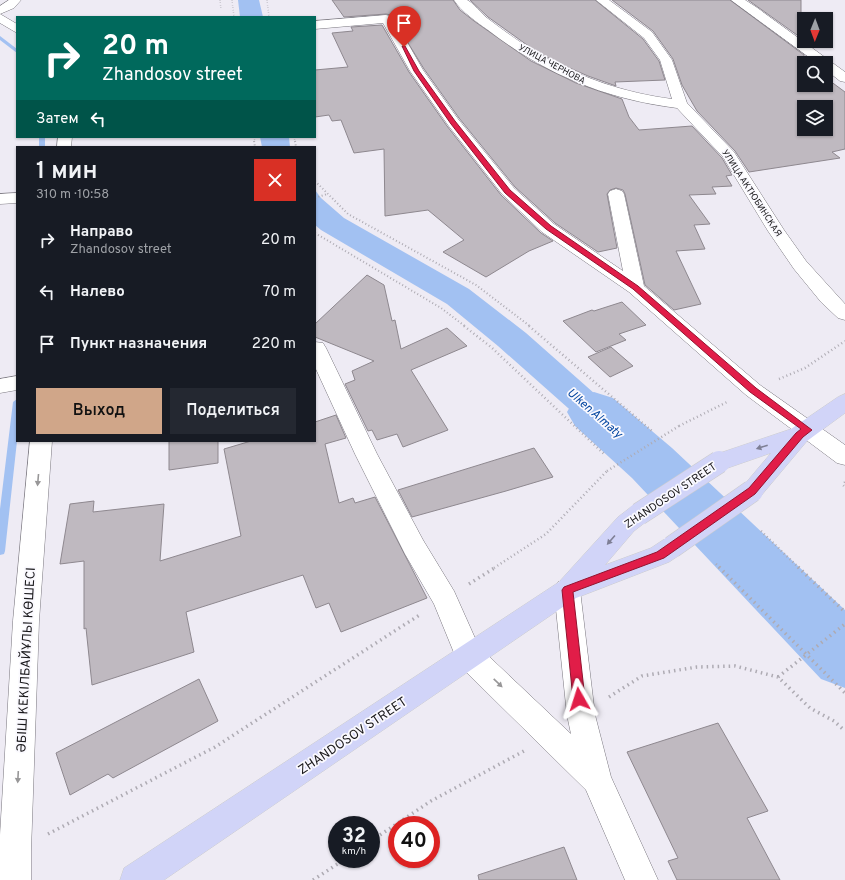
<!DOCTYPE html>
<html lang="ru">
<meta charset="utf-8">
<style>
:root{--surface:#171b24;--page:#242831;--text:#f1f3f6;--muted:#9ea1a6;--accent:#d0a689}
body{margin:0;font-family:Overpass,sans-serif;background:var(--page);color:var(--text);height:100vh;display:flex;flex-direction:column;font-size:15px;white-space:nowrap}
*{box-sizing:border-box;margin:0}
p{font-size:13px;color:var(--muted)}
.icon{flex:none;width:22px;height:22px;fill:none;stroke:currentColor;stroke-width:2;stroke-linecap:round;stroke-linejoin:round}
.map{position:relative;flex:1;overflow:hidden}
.drawer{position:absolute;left:16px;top:146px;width:300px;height:296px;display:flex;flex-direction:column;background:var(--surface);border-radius:0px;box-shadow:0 1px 3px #0004}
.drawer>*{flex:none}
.banner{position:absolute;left:16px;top:16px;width:300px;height:122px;border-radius:0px;box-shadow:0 1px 3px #0004;background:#00695c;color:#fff;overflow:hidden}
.needle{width:26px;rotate:181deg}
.buttons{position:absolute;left:797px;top:12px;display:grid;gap:8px}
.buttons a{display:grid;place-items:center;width:36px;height:36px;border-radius:0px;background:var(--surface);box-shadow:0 1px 3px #0004;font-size:20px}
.speed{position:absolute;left:328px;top:816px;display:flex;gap:8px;font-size:20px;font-weight:700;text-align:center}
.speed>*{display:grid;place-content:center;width:52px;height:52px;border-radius:50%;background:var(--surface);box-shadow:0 1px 3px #0004;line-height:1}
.speed small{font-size:10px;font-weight:400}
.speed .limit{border:6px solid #d22;background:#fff;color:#111}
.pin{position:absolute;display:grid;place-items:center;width:34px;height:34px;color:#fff;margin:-41px -17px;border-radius:50% 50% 50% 0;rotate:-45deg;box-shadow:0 0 4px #0007}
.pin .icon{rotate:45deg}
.me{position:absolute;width:44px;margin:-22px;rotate:354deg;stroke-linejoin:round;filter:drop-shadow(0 0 3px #0008)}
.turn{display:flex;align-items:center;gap:14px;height:84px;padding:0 20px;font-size:18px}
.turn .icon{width:52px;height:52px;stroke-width:2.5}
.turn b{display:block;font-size:28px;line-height:34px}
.then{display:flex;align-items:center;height:38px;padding:0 20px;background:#0003;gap:8px;font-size:15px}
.round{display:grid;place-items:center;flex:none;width:42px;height:42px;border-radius:0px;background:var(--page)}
.summary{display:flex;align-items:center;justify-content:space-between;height:68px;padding:0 20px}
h1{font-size:24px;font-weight:600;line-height:30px}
.primary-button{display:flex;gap:8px;margin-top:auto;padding:8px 20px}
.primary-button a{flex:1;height:46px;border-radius:0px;background:var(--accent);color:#111;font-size:16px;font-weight:600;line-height:46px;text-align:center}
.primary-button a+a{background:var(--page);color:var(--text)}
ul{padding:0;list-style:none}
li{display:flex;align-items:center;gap:12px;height:52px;padding:0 20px}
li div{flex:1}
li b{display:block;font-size:15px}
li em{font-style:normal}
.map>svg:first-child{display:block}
</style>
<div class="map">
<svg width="845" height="880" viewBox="0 0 845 880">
<rect width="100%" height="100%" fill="#eeebf4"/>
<path fill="#a2c1f2" d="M 238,0 L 259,0 L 263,17 L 240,17 Z
M 260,137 L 289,137 L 290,147 L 262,147 Z
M 315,190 L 321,198 L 344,218 L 469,289 L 526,333 L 664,455 L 639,471 L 498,346 L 447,304 L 321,230 L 315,225 Z"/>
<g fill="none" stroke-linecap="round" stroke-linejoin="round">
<path fill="#a2c1f2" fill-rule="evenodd" d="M 0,36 L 17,49 L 17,53 L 0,40 Z
M 39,137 L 45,137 L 45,147 L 39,147 Z
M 17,399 L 17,441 L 5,551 L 4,554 L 0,555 L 0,509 L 13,402 Z"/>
<path fill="#a2c1f2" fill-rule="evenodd" d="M 594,392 L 613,398 L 672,448 L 845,610 L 845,688 L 821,679 L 632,478 L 575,426 L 567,412 L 575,398 Z"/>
</g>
<path fill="#bfb9c0" stroke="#8e888f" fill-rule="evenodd" d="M 332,0 L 453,0 L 460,10 L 474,21 L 531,61 L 576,83 L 622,99 L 629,117 L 639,130 L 692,126 L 722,158 L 732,175 L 726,176 L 732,186 L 712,187 L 716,194 L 689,195 L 710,224 L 694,225 L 705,249 L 676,251 L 701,304 L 674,310 L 645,285 L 625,194 L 623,190 L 616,188 L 610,190 L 607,194 L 617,248 L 598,252 L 555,223 L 515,187 L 459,118 L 424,69 L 391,15 L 386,14 L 344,17 Z
M 470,0 L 595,0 L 643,39 L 659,61 L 665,80 L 615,82 L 616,86 L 588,76 L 556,62 L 534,50 L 488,17 Z
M 612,0 L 730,0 L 804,55 L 804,85 L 826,85 L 826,78 L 845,92 L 845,149 L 832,152 L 840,158 L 749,172 L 735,151 L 697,111 L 682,85 L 673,59 L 653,31 ZM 804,107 L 826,107 L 826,129 L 804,129 Z
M 748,0 L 801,0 L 801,21 L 804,21 L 804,40 Z
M 382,25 L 409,72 L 447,126 L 501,195 L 541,233 L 553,241 L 529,251 L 486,277 L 443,252 L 464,240 L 428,210 L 385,216 L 384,149 L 354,153 L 341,120 L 332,121 L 329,115 L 315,117 L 315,70 L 348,67 L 332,33 L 353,31 L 351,27 Z
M 367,275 L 384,285 L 392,321 L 395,320 L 401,349 L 447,328 L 467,346 L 411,370 L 448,430 L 403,447 L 397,434 L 377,440 L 372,430 L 368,431 L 345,384 L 355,380 L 352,371 L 374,361 L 315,337 L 315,324 Z
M 622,302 L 646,325 L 619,334 L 626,340 L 596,352 L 563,321 L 592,310 L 594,311 Z
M 611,347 L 633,366 L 610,377 L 588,357 Z
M 336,415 L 346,438 L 325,444 L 339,503 L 353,498 L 355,503 L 375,497 L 427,598 L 341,632 L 329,603 L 316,608 L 303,575 L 186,612 L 194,652 L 92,685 L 86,628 L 84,629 L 84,561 L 60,564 L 70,504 L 94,501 L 93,512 L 164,504 L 160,561 L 241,536 L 224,449 L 251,441 L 315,441 L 315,422 Z
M 169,441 L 218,441 L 218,463 L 169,470 Z
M 534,448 L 553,477 L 506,491 L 412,517 L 398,490 Z
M 199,679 L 218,721 L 113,778 L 108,774 L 70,795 L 56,753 Z
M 718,723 L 768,811 L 747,818 L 780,880 L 677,880 L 668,861 L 678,858 L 627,752 Z
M 564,847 L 577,880 L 479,880 L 478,875 Z"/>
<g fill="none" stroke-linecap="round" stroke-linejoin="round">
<g stroke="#7a777f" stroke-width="1">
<path id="minor" d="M 9,0 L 21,0 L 14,8 L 0,14 L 17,24 L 17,33 L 0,23 L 0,6 Z
M 454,0 C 458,0 463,0 467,0 C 472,2 482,14 487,18 C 504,31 522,44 540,55 C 582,78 625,93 672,99 L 660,60 L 644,38 L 596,0 L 609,0 L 652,32 L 672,60 L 687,103 L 734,152 L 784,230 L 806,261 L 845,304 L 845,320 L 838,318 L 821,302 L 794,269 L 768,231 L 723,157 L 677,108 C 605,99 545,74 488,30 C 477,22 462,12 454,0 Z
M 731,0 L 745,0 L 756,7 L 845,72 L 845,82 L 840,81 L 826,70 L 826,63 L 817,63 Z
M 386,15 L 390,16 L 403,35 L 423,70 L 458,119 L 514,188 L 554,224 L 623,271 L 608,194 L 610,191 L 616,189 L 622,191 L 624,194 L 644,286 L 760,385 L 845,445 L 845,465 L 837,463 L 746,395 L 629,292 L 542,232 L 502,194 L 448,125 L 410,71 L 383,23 L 315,29 L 315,21 Z
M 58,137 L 72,137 L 71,147 L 57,147 Z
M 17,193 L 17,203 L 0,204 L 0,194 Z
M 315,342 L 323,343 L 326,348 L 377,454 L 423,540 L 454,591 L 479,647 L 571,734 L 567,715 L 554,590 L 558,582 L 567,579 L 576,582 L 580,590 L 595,715 L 611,777 L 658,880 L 625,880 L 586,790 L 459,665 L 434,604 L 405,554 L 355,454 L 315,367 Z
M 17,376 L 17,390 L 0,393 L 0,379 Z
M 30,441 L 52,441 L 39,621 L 31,851 L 31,880 L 0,880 L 0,835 L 13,621 Z"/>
</g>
<g stroke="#cccccd" stroke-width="1">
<path id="major" d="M 845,394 L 845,413 L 807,441 L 760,497 L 752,500 L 744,497 L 740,491 L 744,485 L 771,453 L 719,471 L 711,468 L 708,462 L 711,456 L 791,429 L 838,397 Z
M 639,504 L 647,507 L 651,514 L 647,521 L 634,531 L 605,565 L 651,548 L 663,540 L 672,537 L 681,540 L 684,547 L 681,554 L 669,562 L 576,598 L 164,880 L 120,880 L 124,868 L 559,582 L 618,517 L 631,507 Z"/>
</g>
<path stroke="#aeabb3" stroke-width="1.5" stroke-dasharray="0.5 2" stroke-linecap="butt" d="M 220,0 L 221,10
M 232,0 L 234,17
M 267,0 L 269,17
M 254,137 L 255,142
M 294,137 L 295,142"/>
<path stroke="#aeabb3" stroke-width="2" stroke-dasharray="1 2.5" stroke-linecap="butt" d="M 254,141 L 255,147
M 295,141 L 296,147
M 315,181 L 348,214 L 476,285 L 531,327
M 315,198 L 327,194
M 315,233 L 441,308 L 466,327"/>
<path stroke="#aeabb3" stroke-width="2.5" stroke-dasharray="1 3" stroke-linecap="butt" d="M 464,326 L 491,347 L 605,455
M 529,326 L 652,431
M 779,379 L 805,368 L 845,341
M 679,426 L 729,401
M 845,482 L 843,485 L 845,487
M 761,531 L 799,568
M 716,564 L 720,568
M 494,568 L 546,534 L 607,471"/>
<path stroke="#aeabb3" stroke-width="3.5" stroke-dasharray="1.5 4" stroke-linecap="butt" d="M 719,567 L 845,693
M 798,567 L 845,612
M 469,584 L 496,567
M 609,697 L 642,676 L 697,667 L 735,666 L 778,677 L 810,708 L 834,721 L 845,731
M 48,834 L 215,747 L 421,614
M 371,841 L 431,801 L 524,751
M 313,880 L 345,859"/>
<use href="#minor" fill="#fff" fill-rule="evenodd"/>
<use href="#major" fill="#d1d4f8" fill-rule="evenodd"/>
<g stroke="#cccccd" stroke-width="23" stroke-linecap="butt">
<path id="major-bridge" d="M 639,514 L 719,462
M 672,547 L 752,491"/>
</g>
<path stroke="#aeabb3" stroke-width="2.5" stroke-dasharray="1 3" stroke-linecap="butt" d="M 607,471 L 679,426"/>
<path stroke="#aeabb3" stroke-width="3.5" stroke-dasharray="1.5 4" stroke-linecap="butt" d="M 778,677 L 845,624"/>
<use href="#major-bridge" stroke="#d1d4f8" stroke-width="22"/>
</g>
<defs><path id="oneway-solid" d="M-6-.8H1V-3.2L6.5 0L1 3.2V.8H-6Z"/></defs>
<g fill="#7e7f95">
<use href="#oneway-solid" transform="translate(762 447) rotate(162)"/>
<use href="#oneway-solid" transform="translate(611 540) rotate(131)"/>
</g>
<g fill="#989798">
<use href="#oneway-solid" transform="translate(38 480) rotate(95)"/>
<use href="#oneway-solid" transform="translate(498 683) rotate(44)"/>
<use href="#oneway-solid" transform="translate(18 777) rotate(93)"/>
</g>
<path fill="#e11d48" stroke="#92132f" d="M 402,46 L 405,46 L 419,71 L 455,121 L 510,190 L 551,226 L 638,286 L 756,388 L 812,430 L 803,437 L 755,494 L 664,558 L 573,592 L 585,699 L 583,703 L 579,705 L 575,703 L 573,699 L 562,590 L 564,587 L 657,552 L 749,488 L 796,433 L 801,429 L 750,392 L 633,289 L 546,229 L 505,193 L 451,124 L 414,71 Z"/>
<g text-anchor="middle" stroke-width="3.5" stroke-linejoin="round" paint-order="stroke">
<g font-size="9" fill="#19181b" stroke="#faf9fe">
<text transform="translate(552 64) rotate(28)" y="3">УЛИЦА ЧЕРНОВА</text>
<text transform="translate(752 193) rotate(57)" y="3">УЛИЦА АКТЮБИНСКАЯ</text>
</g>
<g font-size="11" fill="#19181b" stroke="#faf9fe">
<text transform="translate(670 495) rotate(-34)" y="4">ZHANDOSOV STREET</text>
</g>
<g font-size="12" font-style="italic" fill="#0547a1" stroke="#faf9fe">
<text transform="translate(595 413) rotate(41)" y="4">Ulken Almaty</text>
</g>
<g font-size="13" fill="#19181b" stroke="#faf9fe">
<text transform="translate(25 660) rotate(-87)" y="5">ӘБІШ КЕКІЛБАЙҰЛЫ КӨШЕСІ</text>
<text transform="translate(352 735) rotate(-34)" y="5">ZHANDOSOV STREET</text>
</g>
</g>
</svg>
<div class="buttons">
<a><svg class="needle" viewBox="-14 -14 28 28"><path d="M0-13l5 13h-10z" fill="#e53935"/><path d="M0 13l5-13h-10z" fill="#9ea1a6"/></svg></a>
<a><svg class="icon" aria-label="search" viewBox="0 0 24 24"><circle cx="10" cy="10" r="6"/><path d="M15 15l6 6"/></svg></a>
<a><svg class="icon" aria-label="layers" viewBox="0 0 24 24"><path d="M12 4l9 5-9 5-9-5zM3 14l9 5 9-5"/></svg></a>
</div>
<div class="speed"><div>32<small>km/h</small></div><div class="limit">40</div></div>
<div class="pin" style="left:404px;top:47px;background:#d93025"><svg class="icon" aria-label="arrive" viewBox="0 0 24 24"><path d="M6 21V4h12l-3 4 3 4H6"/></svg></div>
<svg class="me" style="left:579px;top:699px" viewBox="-20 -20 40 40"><path d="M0-17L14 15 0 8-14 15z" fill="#e11d48" stroke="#fff" stroke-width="4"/></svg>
<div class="banner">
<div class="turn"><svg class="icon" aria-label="right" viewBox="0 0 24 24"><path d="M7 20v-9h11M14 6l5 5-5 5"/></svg><div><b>20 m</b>Zhandosov street</div></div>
<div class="then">Затем<svg class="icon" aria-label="left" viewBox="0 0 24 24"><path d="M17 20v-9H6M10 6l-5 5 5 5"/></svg></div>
</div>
<section class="drawer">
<div class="summary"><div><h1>1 мин</h1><p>310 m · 10:58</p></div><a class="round" style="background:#d93025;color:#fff"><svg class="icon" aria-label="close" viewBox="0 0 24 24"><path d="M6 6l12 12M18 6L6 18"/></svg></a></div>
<ul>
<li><svg class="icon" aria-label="right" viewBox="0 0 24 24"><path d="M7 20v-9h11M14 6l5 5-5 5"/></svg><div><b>Направо</b><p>Zhandosov street</p></div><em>20 m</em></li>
<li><svg class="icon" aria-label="left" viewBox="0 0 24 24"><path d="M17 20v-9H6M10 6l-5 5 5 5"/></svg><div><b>Налево</b></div><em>70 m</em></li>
<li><svg class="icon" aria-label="arrive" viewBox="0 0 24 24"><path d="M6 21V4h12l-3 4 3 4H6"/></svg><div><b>Пункт назначения</b></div><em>220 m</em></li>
</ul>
<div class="primary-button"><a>Выход</a><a>Поделиться</a></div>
</section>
</div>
